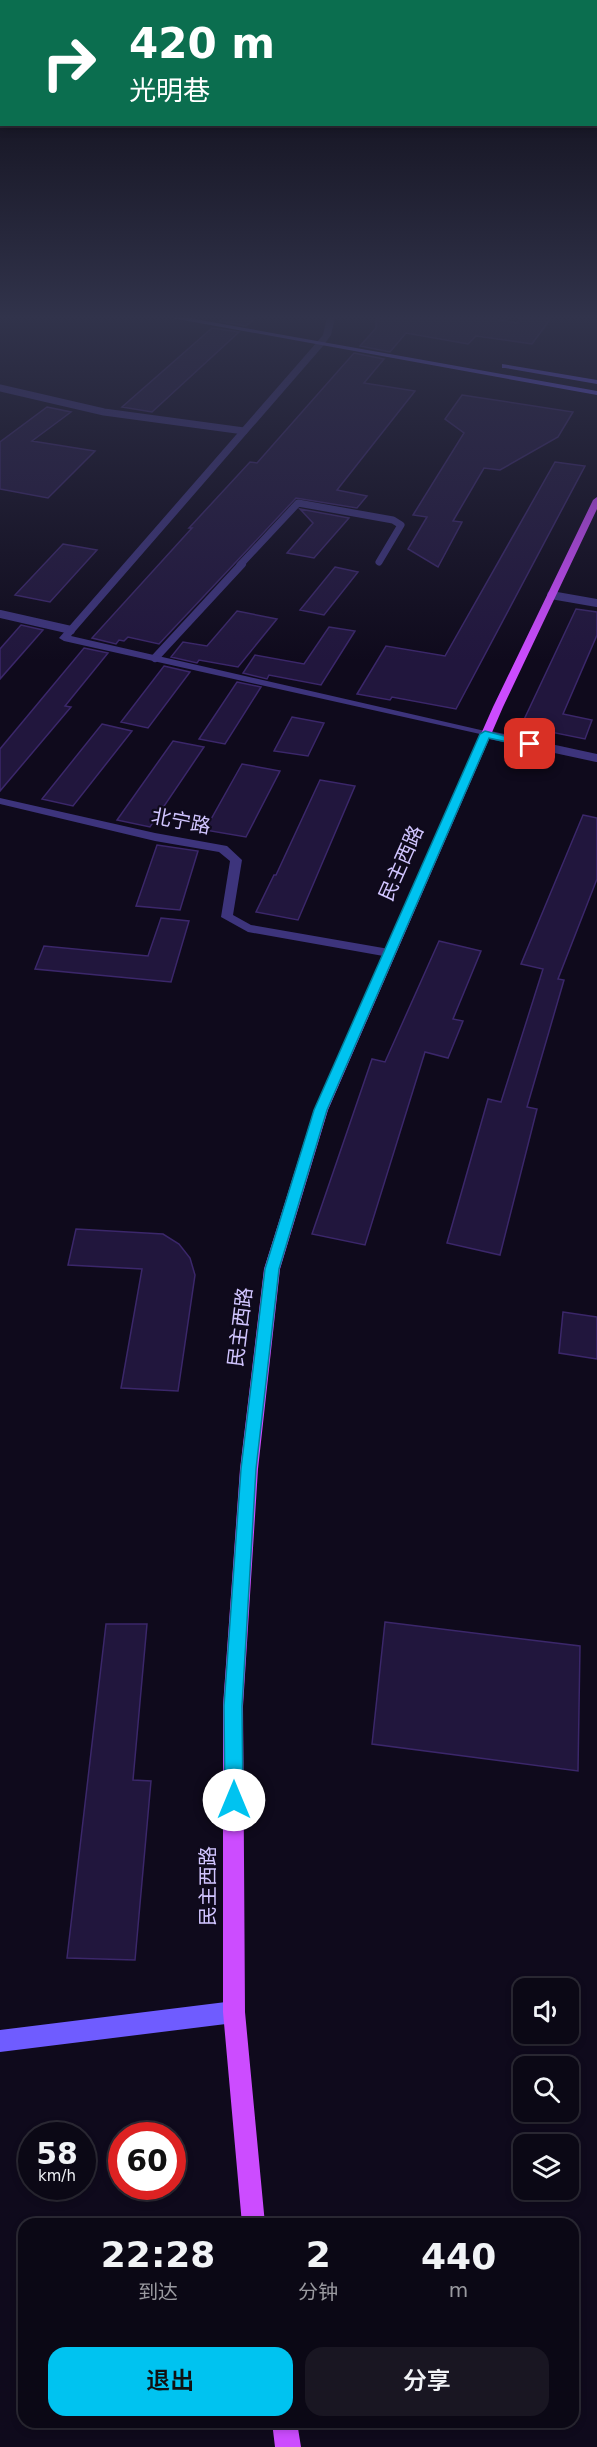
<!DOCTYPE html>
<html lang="zh">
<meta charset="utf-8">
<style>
:root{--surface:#0b0815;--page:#191622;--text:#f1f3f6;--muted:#9a9aa0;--line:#2b2934;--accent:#00c3f0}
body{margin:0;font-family:"DejaVu Sans","Noto Sans SC",sans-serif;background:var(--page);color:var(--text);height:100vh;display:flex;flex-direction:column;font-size:22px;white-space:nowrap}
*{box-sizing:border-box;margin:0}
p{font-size:20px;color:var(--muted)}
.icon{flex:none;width:33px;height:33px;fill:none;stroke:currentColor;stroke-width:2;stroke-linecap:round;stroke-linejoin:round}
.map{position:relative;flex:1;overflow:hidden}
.drawer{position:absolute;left:18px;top:2218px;width:561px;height:210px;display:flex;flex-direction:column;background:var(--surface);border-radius:18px;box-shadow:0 3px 9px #0003,0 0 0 2px var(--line)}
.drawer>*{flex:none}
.banner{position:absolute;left:0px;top:0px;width:597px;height:126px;box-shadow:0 3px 9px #0003,0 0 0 2px var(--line);background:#0b6e4f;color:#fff;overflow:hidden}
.controls{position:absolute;left:513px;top:1978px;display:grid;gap:12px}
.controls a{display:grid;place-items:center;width:66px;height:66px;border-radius:12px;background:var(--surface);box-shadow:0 3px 9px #0003,0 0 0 2px var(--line);font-size:30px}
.speed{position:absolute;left:18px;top:2122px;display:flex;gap:12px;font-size:30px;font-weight:700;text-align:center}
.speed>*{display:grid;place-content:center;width:78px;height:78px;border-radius:50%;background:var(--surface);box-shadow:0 3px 9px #0003,0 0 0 2px var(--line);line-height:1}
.speed small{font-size:15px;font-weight:400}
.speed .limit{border:9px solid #d22;background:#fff;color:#111}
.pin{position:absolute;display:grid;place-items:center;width:51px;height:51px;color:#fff;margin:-26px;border-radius:12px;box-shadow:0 3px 9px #0006}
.me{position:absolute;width:66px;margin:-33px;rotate:0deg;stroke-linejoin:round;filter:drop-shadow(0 0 4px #0008)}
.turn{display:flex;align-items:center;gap:21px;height:126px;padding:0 30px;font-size:27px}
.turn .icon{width:78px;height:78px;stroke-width:2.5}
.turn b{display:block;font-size:42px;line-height:51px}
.eta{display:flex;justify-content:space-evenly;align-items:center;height:102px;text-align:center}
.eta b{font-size:36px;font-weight:600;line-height:42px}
.cta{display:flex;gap:12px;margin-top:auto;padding:12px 30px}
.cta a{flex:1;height:69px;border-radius:18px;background:var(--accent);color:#111;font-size:24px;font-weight:600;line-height:69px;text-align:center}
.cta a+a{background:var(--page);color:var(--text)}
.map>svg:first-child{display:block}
</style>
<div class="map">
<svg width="597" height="2447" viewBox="0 0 597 2447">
<rect width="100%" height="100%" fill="#0f0a1c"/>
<path fill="#21163d" stroke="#3b276a" stroke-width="1.5" d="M 223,318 L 255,318 L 246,326 L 219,321 Z
M 376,318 L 491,318 L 517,323 L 520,318 L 551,318 L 532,344 L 476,336 L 468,344 L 406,333 L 390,352 L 360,346 L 376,328 Z
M 212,328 L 239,332 L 152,412 L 122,407 Z
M 354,353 L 384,359 L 364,383 L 415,391 L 337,490 L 367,496 L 357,508 L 296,498 L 159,644 L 128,637 L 124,641 L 119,640 L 116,644 L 92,638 L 192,528 L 189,528 L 250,462 L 257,463 Z
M 462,395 L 573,412 L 558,437 L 500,470 L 484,468 L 453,521 L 462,522 L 438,567 L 408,549 L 427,517 L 413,515 L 464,433 L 445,419 Z
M 47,407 L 71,412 L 32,441 L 95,451 L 48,498 L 0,489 L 0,442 Z
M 555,462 L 585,466 L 456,709 L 392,697 L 390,700 L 357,694 L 386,646 L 445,656 Z
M 300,509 L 349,518 L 314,558 L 287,553 L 313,523 Z
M 63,544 L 97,550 L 50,602 L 15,595 Z
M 335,567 L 358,572 L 324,615 L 300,610 Z
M 576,609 L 597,612 L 597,635 L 563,714 L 592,720 L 585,739 L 521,726 Z
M 237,611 L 277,619 L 238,667 L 199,660 L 197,663 L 171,657 L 183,642 L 207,646 Z
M 21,625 L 43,630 L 0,679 L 0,649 Z
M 329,627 L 355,631 L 321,685 L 269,675 L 267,679 L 243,673 L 255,655 L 304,664 Z
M 84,648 L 108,653 L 65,706 L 71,707 L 0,791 L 0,749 Z
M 164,666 L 190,672 L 148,728 L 121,722 Z
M 237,682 L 261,687 L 225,744 L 199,739 Z
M 292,717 L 324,723 L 308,756 L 274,751 Z
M 102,724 L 132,731 L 73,806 L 42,799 Z
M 173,741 L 204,747 L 150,827 L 117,820 Z
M 242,764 L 280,771 L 246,837 L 205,830 Z
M 320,780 L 355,786 L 298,920 L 256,912 L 274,875 L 276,875 Z
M 583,815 L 597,818 L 597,879 L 558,979 L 564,980 L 527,1107 L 537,1109 L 500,1255 L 447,1243 L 488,1099 L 501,1102 L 543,969 L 521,964 Z
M 157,845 L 198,851 L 180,910 L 136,906 Z
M 161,918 L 189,921 L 171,982 L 35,969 L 44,946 L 148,956 Z
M 439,941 L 481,951 L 453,1019 L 463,1021 L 448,1058 L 425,1052 L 365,1245 L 312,1234 L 372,1059 L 385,1062 Z
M 76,1229 L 163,1234 L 179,1244 L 190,1258 L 195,1275 L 178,1391 L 121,1388 L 142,1269 L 68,1265 Z
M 563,1312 L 597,1317 L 597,1359 L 559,1353 Z
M 385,1622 L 580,1646 L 578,1771 L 372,1744 Z
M 106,1624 L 147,1624 L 133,1780 L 151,1781 L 135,1960 L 67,1958 Z"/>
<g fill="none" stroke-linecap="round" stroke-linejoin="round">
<path stroke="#3d347c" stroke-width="7" d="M 0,388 L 104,412 L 244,431
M 240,565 L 298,503 L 393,520 L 401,525 L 379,562"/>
<path stroke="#3d347c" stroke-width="8" d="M 551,595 L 597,603
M 0,614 L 71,630
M 155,658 L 242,564
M 485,734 L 597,758"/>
<path fill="#3d347c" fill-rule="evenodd" d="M 327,318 L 335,318 L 331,335 L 323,346 L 71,636 L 485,731 L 489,732 L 489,736 L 64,641 L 59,638 L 317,342 L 323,335 Z
M 0,798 L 155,833 L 227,846 L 242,860 L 233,915 L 251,925 L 389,949 L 395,953 L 389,957 L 248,932 L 221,917 L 230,861 L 219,852 L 155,841 L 0,804 Z"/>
<path fill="#6f5cff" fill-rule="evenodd" d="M 172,318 L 189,318 L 597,391 L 597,395 Z
M 502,364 L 597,380 L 597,384 L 505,368 L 502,368 Z
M 234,2001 L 242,2004 L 245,2012 L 242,2020 L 234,2023 L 0,2052 L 0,2030 Z"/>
<path fill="#cc4cff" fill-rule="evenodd" d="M 597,497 L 597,509 L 503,707 L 328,1110 L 280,1269 L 258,1469 L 243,1706 L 245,2012 L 265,2224 L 242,2224 L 223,2012 L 223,1706 L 240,1469 L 264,1269 L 314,1110 L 493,707 L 593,500 Z
M 272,2422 L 297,2422 L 301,2447 L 275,2447 Z"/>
</g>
<linearGradient id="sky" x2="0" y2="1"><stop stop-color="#08060f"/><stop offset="0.48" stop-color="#31334b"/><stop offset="1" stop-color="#31334b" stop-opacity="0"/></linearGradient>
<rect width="597" height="661" fill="url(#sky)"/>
<path fill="#00c3f0" stroke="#007f9c" stroke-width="1.5" d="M 485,731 L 535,744 L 530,747 L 489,738 L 327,1110 L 279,1269 L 256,1469 L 242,1706 L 243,1800 L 240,1807 L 234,1809 L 227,1807 L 225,1800 L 224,1706 L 241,1469 L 265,1269 L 314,1110 L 480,734 Z"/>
<g text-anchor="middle" stroke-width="4.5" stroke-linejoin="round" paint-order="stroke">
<g font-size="20" fill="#d1c5ff" stroke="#0f0a1c">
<text transform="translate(181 821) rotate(11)" y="7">北宁路</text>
<text transform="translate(401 863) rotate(-66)" y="7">民主西路</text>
<text transform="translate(240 1327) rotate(-83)" y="7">民主西路</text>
<text transform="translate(208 1886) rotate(-90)" y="7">民主西路</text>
</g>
</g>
</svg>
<div class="controls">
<a><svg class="icon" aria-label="sound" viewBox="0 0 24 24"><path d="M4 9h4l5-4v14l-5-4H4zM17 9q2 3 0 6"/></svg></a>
<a><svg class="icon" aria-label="search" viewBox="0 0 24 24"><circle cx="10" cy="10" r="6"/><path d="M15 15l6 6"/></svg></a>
<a><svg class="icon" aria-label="layers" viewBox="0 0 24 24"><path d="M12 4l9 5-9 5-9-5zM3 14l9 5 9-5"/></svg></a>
</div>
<div class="speed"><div>58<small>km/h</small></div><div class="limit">60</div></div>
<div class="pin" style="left:530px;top:744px;background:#d93025"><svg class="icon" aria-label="arrive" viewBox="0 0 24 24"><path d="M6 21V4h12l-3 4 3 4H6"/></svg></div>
<svg class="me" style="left:234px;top:1800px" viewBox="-20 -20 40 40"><circle r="19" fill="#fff"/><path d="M0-13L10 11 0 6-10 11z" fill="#00c3f0"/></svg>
<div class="banner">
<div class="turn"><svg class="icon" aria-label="right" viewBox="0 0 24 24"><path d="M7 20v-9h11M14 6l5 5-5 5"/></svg><div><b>420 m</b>光明巷</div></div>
</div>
<section class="drawer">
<div class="eta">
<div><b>22:28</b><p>到达</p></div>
<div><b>2</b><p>分钟</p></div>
<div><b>440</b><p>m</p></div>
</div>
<div class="cta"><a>退出</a><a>分享</a></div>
</section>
</div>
